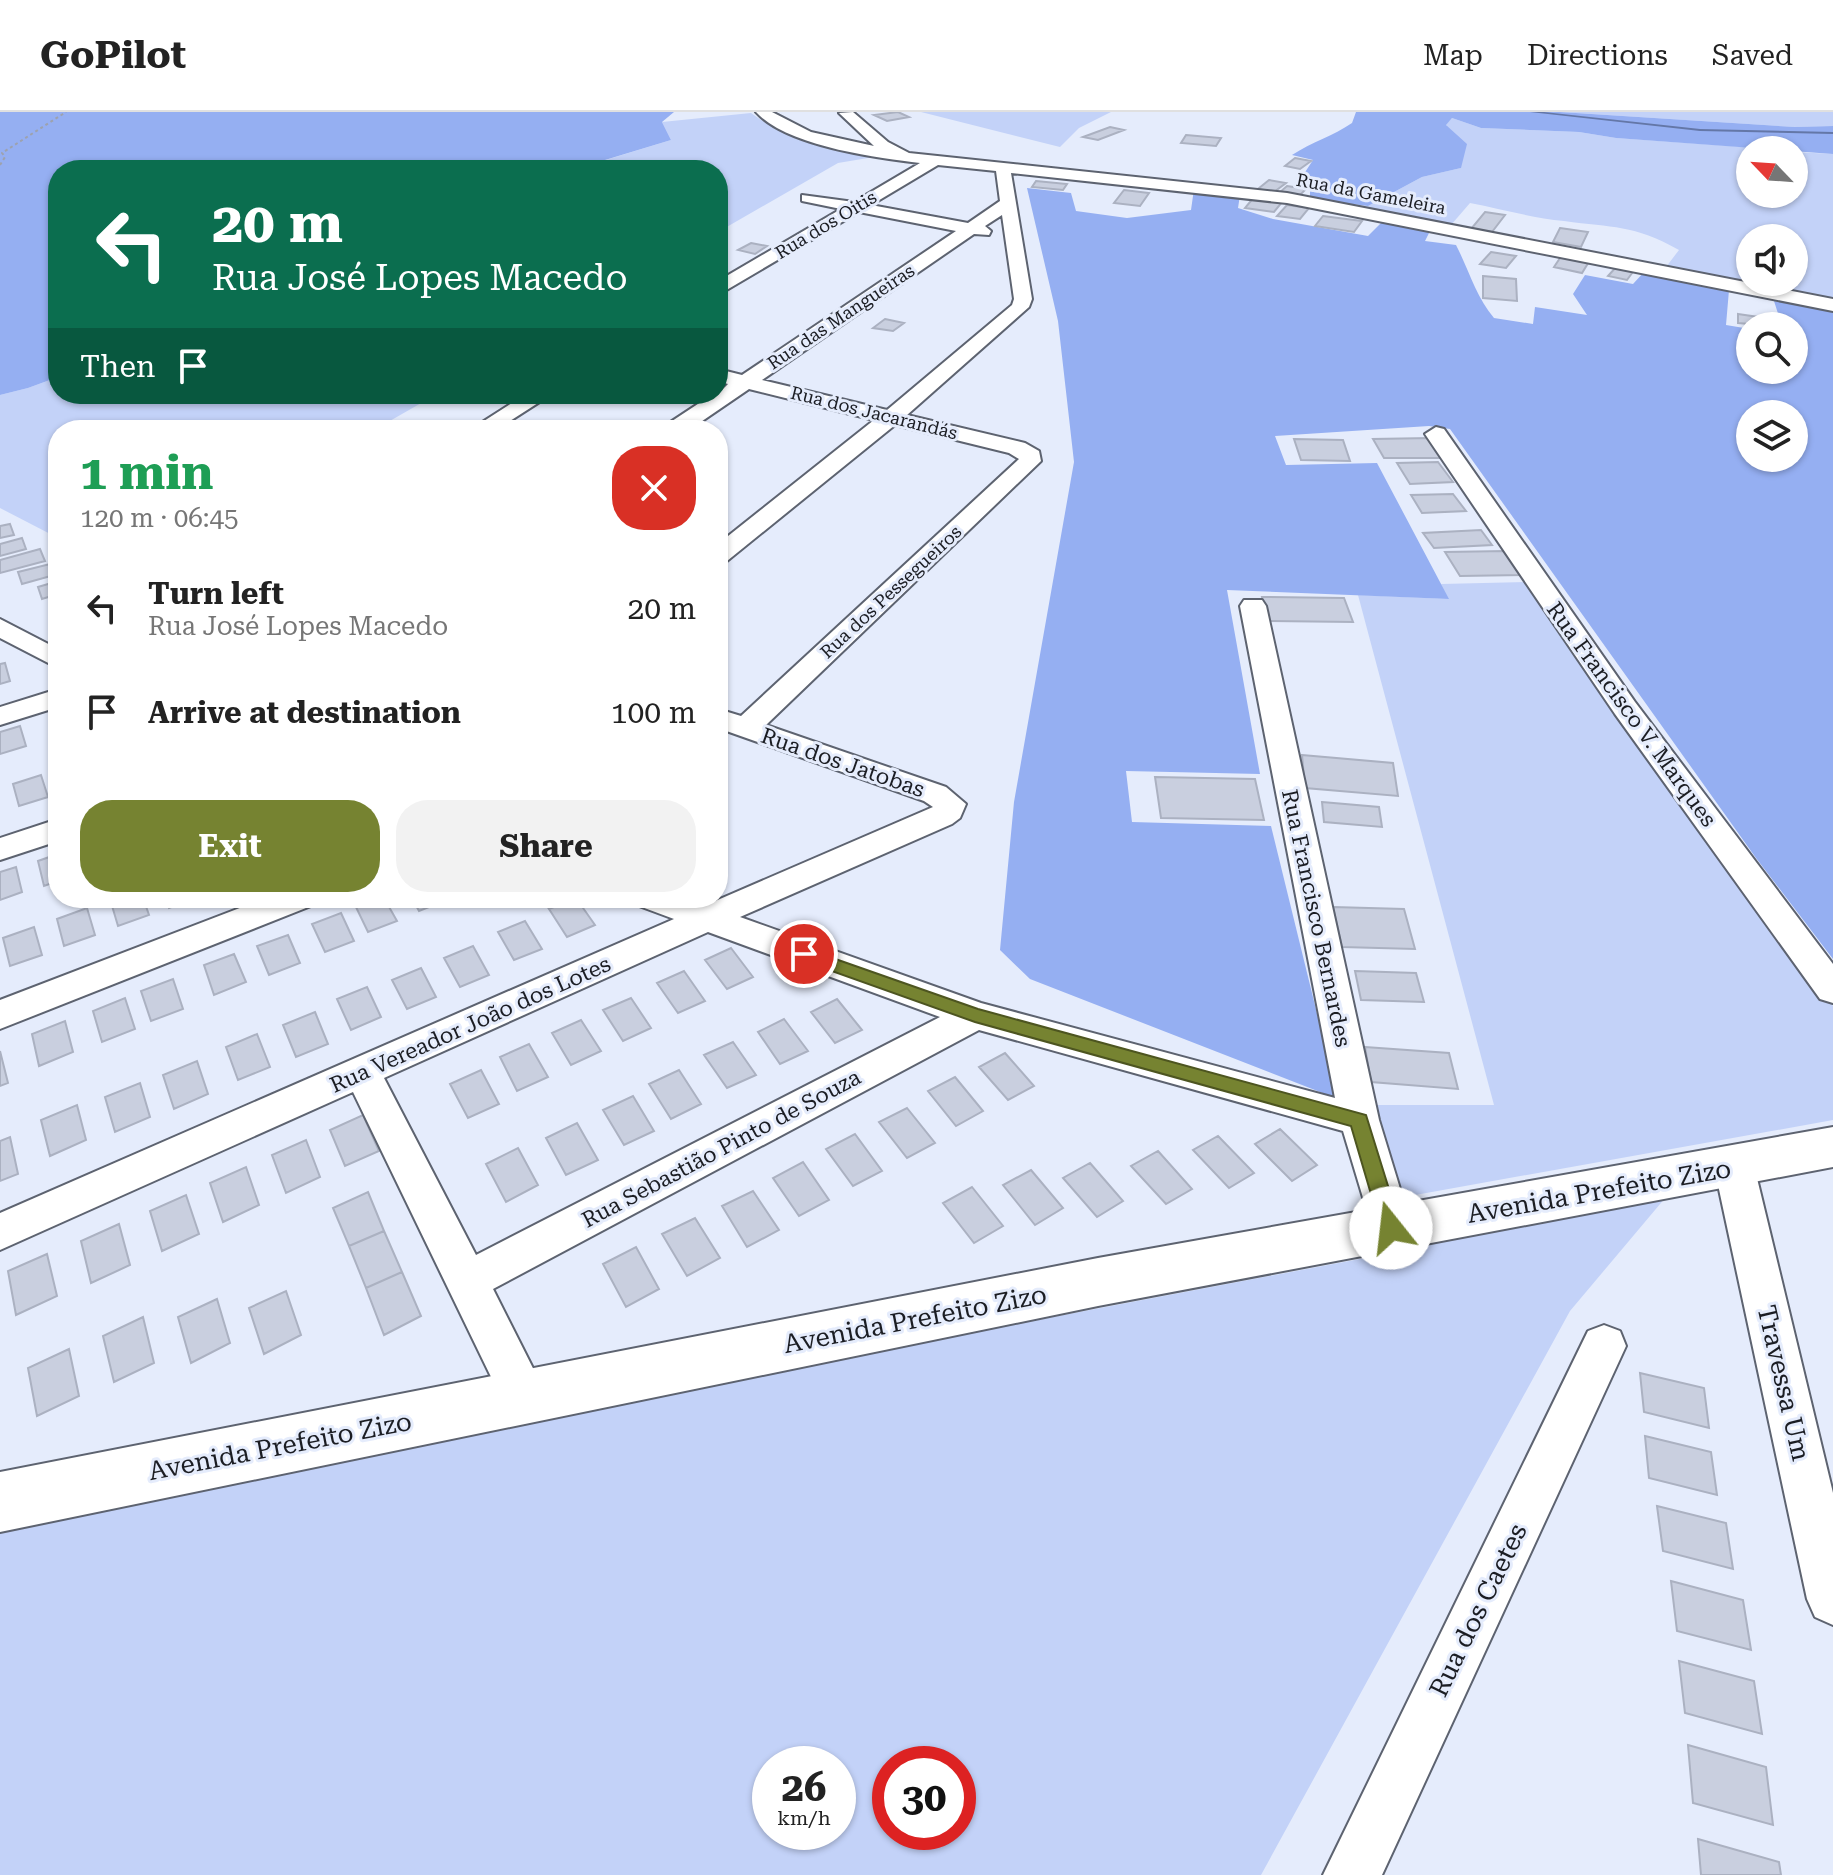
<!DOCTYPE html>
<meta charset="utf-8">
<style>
:root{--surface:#fff;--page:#f2f2f2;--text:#222;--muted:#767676;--line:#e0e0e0;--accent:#768331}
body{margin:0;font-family:"Roboto Serif",serif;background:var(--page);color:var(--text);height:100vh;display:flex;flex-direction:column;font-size:30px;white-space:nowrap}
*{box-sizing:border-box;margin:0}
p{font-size:26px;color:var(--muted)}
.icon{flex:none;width:44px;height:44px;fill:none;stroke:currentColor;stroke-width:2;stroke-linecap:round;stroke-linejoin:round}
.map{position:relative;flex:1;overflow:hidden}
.panel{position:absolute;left:48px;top:308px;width:680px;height:488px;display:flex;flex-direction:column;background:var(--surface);border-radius:32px;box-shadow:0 2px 6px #0004}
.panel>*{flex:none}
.guide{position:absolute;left:48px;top:48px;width:680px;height:244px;border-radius:32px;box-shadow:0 2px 6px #0004;background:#0b6e4f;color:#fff;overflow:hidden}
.needle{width:52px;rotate:295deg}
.tools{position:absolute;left:1736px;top:24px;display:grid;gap:16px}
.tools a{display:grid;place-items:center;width:72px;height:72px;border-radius:50%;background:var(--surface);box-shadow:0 2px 6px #0004;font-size:40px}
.speed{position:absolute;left:752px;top:1634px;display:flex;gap:16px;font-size:40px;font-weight:700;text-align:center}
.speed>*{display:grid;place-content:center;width:104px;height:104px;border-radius:50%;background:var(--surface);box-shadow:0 2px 6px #0004;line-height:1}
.speed small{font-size:20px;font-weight:400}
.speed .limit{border:12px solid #d22;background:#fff;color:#111}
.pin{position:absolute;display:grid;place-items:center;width:68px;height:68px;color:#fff;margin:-34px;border:4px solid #fff;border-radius:50%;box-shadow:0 2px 8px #0007}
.me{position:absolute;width:88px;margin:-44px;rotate:344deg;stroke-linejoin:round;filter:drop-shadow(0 0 6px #0008)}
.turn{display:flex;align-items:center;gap:28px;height:168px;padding:0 32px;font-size:36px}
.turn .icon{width:104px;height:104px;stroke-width:2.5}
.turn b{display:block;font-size:56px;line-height:68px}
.then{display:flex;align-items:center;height:76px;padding:0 32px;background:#0003;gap:16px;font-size:30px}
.round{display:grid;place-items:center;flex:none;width:84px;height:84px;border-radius:32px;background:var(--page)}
.head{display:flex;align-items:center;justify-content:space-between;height:136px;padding:0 32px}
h1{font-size:48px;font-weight:700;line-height:60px;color:#1e9e55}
.cta{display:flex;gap:16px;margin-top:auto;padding:16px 32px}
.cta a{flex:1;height:92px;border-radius:32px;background:var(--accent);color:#fff;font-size:32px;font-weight:700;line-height:92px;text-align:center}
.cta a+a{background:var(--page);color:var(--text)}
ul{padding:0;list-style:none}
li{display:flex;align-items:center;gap:24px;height:104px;padding:0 32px}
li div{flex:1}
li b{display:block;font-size:30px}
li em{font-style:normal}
header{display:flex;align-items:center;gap:48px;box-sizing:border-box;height:112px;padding:0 40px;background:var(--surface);border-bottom:2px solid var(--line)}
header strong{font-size:38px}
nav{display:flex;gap:44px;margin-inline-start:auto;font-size:28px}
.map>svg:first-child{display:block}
</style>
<header>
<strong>GoPilot</strong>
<nav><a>Map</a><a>Directions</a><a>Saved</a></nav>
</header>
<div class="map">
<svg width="1833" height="1763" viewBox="0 0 1833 1763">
<rect width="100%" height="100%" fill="#e5ecfc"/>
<path fill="#c3d2f8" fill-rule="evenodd" d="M 921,0 L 1111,0 L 1079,16 L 1060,35 Z
M 1560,0 L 1833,0 L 1833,14 L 1795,15 Z
M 751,1 C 787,28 831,37 874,45 L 838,51 L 718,120 L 718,58 L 573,58 L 671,28 L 662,10 Z
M 1452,6 L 1481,16 L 1579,20 L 1616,26 L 1789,38 L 1750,38 L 1750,82 L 1794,82 L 1794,40 L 1833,42 L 1833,190 L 1666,155 L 1679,138 C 1633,112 1613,116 1564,109 C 1532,106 1501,97 1470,91 L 1451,113 L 1338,92 L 1368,94 L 1422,65 L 1461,56 L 1446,12 ZM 1750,126 L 1794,126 L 1794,170 L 1750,170 Z
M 58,265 L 58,282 L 437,282 L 374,318 L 58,318 L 58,426 L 0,396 L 0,283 L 28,276 Z
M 1528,470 L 1616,597 L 1833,894 L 1833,1008 L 1393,1087 L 1375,993 L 1494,993 L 1358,483 L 1448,487 L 1441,472 Z
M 1671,1079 L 1570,1199 L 1261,1763 L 0,1763 L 0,1404 L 1381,1143 ZM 770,1652 L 838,1652 L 838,1720 L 770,1720 ZM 890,1652 L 958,1652 L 958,1720 L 890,1720 Z"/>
<path fill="#95aff2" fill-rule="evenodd" d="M 0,0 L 674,0 L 662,10 L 671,28 L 572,58 L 58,58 L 58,265 L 28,276 L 0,283 Z
M 1356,0 L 1560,0 L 1795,15 L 1833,14 L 1833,42 L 1616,26 L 1579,20 L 1481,16 L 1452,6 L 1446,13 L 1467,32 L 1461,56 L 1422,65 L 1368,94 L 1310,87 L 1310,78 L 1298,71 L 1313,48 L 1292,43 C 1312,30 1333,24 1352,11 Z
M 1027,76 L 1071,81 L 1076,99 L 1127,106 L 1191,98 L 1194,77 L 1240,83 L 1238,96 L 1273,107 L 1368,124 L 1384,108 L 1431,117 L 1425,129 L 1456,133 C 1469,158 1476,185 1494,206 L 1533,212 L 1535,195 L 1587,203 L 1573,182 L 1585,163 L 1633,172 L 1645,159 L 1729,178 L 1726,213 L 1750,217 L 1750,258 L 1794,258 L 1794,214 L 1782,214 L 1774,189 L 1833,198 L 1833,847 L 1756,746 L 1450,317 L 1429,314 L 1275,324 L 1286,353 L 1377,351 L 1449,487 L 1227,478 L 1260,662 L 1126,659 L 1132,710 L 1271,714 L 1338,987 L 1030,867 L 1000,838 L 1014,690 L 1074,350 L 1058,209 ZM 1750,302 L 1794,302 L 1794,346 L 1750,346 Z"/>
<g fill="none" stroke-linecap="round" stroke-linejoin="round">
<path fill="#6477a7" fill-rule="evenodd" d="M 1530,0 L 1544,0 L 1700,17 L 1833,20 L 1833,22 L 1700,19 Z"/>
</g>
<path fill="#c9cfdf" stroke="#abb1c1" stroke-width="2" d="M 898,0 L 909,5 L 887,9 L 874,3 Z
M 1110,15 L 1124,18 L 1098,28 L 1083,25 Z
M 1186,23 L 1221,26 L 1216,34 L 1181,31 Z
M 1295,46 L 1311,49 L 1300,57 L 1285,54 Z
M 1269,68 L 1286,71 L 1274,80 L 1258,77 Z
M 1036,69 L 1067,72 L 1063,78 L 1032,75 Z
M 1287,74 L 1306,77 L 1299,84 L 1279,81 Z
M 1124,78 L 1149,81 L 1140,94 L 1114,91 Z
M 1254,85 L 1283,89 L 1274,100 L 1245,96 Z
M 1287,93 L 1309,96 L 1300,107 L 1277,104 Z
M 1485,100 L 1505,103 L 1492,120 L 1471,117 Z
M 1323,104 L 1362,109 L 1354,120 L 1315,114 Z
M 1560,116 L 1588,120 L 1581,135 L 1553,130 Z
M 751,131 L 767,134 L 755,142 L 738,138 Z
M 1491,140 L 1516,144 L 1506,156 L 1480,152 Z
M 1562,143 L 1590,148 L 1582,161 L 1554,155 Z
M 1617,154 L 1635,157 L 1627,168 L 1608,164 Z
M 1483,164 L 1516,167 L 1517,189 L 1483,186 Z
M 1738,202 L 1772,207 L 1773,214 L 1738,211 Z
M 885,207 L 904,211 L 893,219 L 873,216 Z
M 1431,326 L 1444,346 L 1384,346 L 1373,327 Z
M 1294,327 L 1343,328 L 1350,349 L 1301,348 Z
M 1438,350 L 1453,370 L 1410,372 L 1397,351 Z
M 1453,382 L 1466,399 L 1422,401 L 1411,383 Z
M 10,412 L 14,423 L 0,426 L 0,414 Z
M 1481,418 L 1492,433 L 1434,436 L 1423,421 Z
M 22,426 L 26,437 L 0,444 L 0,432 Z
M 40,437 L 45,449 L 0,461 L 0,448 Z
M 1506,439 L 1522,463 L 1460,464 L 1445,440 Z
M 58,450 L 58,462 L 22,472 L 18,460 Z
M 58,469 L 58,482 L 42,487 L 38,475 Z
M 1262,485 L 1344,486 L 1353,510 L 1268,509 Z
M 5,551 L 10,569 L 0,572 L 0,552 Z
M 20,614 L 26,634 L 0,642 L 0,620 Z
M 1302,643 L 1393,651 L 1398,684 L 1305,676 Z
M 41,663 L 48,685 L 19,694 L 13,672 Z
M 1155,665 L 1255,667 L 1264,708 L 1161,706 Z
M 1322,690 L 1379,695 L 1382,715 L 1324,710 Z
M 58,742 L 58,769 L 44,774 L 38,749 Z
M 16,755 L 22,780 L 0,788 L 0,760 Z
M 114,786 L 143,786 L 149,803 L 118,814 L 110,787 Z
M 165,786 L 196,786 L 169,796 Z
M 375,786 L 384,786 L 397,809 L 368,820 L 355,793 Z
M 412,786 L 446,786 L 447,788 L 419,799 Z
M 542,786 L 576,786 L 549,797 Z
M 576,786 L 595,813 L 567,825 L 549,797 Z
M 1333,795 L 1404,797 L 1415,837 L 1342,835 Z
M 87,796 L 95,823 L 64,834 L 57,807 Z
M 341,801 L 354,829 L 325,840 L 312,812 Z
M 525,809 L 542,837 L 514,848 L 498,820 Z
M 34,815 L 42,843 L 10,854 L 3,826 Z
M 288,823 L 300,851 L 269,863 L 257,834 Z
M 473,834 L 489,863 L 460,875 L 444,846 Z
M 731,836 L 753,865 L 727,877 L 705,848 Z
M 234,842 L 246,870 L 214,883 L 204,853 Z
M 421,856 L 436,885 L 407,897 L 392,868 Z
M 684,859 L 705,889 L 678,901 L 657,871 Z
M 1355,859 L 1416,861 L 1424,890 L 1361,888 Z
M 173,867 L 183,897 L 151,909 L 141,879 Z
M 367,875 L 381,905 L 351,918 L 337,887 Z
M 125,886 L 135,917 L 102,930 L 93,899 Z
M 631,886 L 651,916 L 623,929 L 603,898 Z
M 837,887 L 862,918 L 835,931 L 811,900 Z
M 315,900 L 328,932 L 296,945 L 283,913 Z
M 784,907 L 808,939 L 780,952 L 758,920 Z
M 581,908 L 601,939 L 571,953 L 552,921 Z
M 65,909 L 73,940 L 39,954 L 32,922 Z
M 257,922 L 270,955 L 238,968 L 226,935 Z
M 733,930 L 756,963 L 727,976 L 704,943 Z
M 529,932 L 548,965 L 517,979 L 500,945 Z
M 1365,935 L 1449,941 L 1458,977 L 1371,970 Z
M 0,939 L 8,971 L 0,974 Z
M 1005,941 L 1034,974 L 1008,988 L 979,955 Z
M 197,949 L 208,982 L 174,997 L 163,963 Z
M 481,958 L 499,992 L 468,1006 L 450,972 Z
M 679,958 L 701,992 L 671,1007 L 649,972 Z
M 955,965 L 983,999 L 956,1014 L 928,979 Z
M 140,971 L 150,1005 L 115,1020 L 105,985 Z
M 633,984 L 654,1019 L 624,1033 L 603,998 Z
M 77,993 L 86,1028 L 50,1044 L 41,1008 Z
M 907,996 L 935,1031 L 907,1046 L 879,1010 Z
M 363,1003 L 379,1039 L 345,1054 L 330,1018 Z
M 577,1011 L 598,1048 L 566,1063 L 546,1026 Z
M 1280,1017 L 1317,1053 L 1292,1069 L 1255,1032 Z
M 855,1022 L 882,1059 L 853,1074 L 826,1037 Z
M 1218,1024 L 1254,1061 L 1229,1076 L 1193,1038 Z
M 10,1025 L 18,1062 L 0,1069 L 0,1029 Z
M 306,1028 L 320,1065 L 286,1081 L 272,1043 Z
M 518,1036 L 538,1073 L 506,1090 L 486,1052 Z
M 1158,1039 L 1192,1077 L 1166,1092 L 1131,1054 Z
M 803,1050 L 829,1088 L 799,1104 L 773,1066 Z
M 1090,1051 L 1123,1089 L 1097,1105 L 1063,1066 Z
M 246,1055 L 259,1093 L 223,1110 L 210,1071 Z
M 1031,1058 L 1063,1096 L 1035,1113 L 1003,1073 Z
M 972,1075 L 1003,1114 L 974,1131 L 943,1091 Z
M 753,1079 L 779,1118 L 747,1135 L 722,1094 Z
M 368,1080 L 384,1119 L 349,1134 L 333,1096 Z
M 186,1083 L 199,1122 L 162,1139 L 150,1099 Z
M 695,1106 L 720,1146 L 687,1164 L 662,1122 Z
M 119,1112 L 130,1153 L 91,1171 L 81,1129 Z
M 384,1119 L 402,1160 L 366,1176 L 349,1134 Z
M 636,1135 L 659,1177 L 626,1195 L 603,1152 Z
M 47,1142 L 57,1184 L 16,1203 L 8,1159 Z
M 402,1160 L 421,1204 L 384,1223 L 366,1176 Z
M 286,1179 L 301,1223 L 264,1242 L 249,1196 Z
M 217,1187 L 230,1231 L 191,1251 L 178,1205 Z
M 143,1205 L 154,1251 L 114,1270 L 103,1224 Z
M 69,1237 L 79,1284 L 37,1304 L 28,1256 Z
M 1640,1261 L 1704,1276 L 1709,1316 L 1644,1300 Z
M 1645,1324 L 1711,1340 L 1717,1383 L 1649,1366 Z
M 1657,1394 L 1726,1411 L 1733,1457 L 1663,1439 Z
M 1671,1469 L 1743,1488 L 1751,1538 L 1677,1519 Z
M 1679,1549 L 1754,1569 L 1762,1622 L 1685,1601 Z
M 1688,1633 L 1766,1655 L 1773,1713 L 1693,1691 Z
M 1698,1727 L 1779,1750 L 1781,1763 L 1701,1763 Z"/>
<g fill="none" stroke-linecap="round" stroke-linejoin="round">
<g stroke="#5d6370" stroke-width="4">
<path id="minor" d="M 756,0 L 772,0 L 811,20 L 874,34 L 839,1 L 853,0 L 888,30 L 909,41 L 1287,81 L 1833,187 L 1833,199 L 1287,91 L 1011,61 L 1032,187 L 1029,195 L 907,303 L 1025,331 L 1039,339 L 1041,349 L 766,613 L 946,675 L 966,692 L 960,706 L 952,712 L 740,805 L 981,891 L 1335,986 L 1240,494 L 1244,488 L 1262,488 L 1266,494 L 1379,1008 L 1412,1116 L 1406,1129 L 1391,1134 L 1376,1129 L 1343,1019 L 979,918 L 493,1177 L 548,1286 L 541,1302 L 525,1308 L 509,1302 L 353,980 L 0,1138 L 0,1101 L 674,807 L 639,794 L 634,786 L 686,786 L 706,793 L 933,695 L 924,689 L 718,616 L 718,597 L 741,604 L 1019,347 L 1009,341 L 895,313 L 727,449 L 718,452 L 718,432 L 874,308 L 749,277 L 689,318 L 663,318 L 666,313 L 713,282 L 718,282 L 728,272 L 718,269 L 718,257 L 742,263 L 956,119 L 859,100 L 718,183 L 718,169 L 841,97 L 802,89 L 802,83 L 854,90 L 920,51 C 876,46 786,34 756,0 ZM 938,53 L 996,59 L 1000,89 L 968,111 L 871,93 ZM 1002,103 L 1014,187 L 1012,193 L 887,298 L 762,268 L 974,122 L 989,123 L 991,119 L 985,114 ZM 708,820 L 940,905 L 476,1143 L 384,966 Z
M 526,282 L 552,282 L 496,318 L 470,318 Z
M 1436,315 L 1444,317 L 1635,590 L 1833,852 L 1833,891 L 1820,887 L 1615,602 L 1425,322 Z
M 0,507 L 58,537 L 58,556 L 0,526 Z
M 58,577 L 58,595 L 0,613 L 0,595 Z
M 58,707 L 58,729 L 0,748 L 0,726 Z
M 266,786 L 316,786 L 311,794 L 0,917 L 0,888 Z
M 1734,1037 L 1748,1042 L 1754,1054 L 1833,1381 L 1833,1513 L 1815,1505 L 1807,1487 L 1714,1054 L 1720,1042 Z
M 1604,1213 L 1620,1219 L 1626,1234 L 1382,1763 L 1323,1763 L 1588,1219 Z"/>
</g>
<g stroke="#5d6370" stroke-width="4">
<path id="secondary" d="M 1833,1015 L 1833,1055 L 1098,1194 L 0,1420 L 0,1360 L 1098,1146 Z"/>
</g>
<path stroke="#9da2ae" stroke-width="2" stroke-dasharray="3 3" stroke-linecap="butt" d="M 0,53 L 5,45 L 2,41 L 66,0"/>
<use href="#minor" fill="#fff" fill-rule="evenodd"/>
<use href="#secondary" fill="#fff" fill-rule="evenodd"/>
</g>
<path fill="#768331" stroke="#4d5520" stroke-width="2" d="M 804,836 L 978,897 L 1366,1003 L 1401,1116 L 1398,1123 L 1391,1126 L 1383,1123 L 1351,1014 L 975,910 L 798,847 L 795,842 Z"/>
<g text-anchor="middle" stroke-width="6" stroke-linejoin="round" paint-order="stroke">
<g font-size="18" fill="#1b1d23" stroke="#e5ecfc">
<text transform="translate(1371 82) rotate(11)" y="6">Rua da Gameleira</text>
<text transform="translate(826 113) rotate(-31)" y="6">Rua dos Oitis</text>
<text transform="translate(841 205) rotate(-34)" y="6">Rua das Mangueiras</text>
<text transform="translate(874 301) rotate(14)" y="6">Rua dos Jacarandás</text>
<text transform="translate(891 480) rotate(-43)" y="6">Rua dos Pessegueiros</text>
</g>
<g font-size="22" fill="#1b1d23" stroke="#e5ecfc">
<text transform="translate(1632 602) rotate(54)" y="8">Rua Francisco V. Marques</text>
<text transform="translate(843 650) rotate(19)" y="8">Rua dos Jatobas</text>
<text transform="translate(1317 806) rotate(78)" y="8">Rua Francisco Bernardes</text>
<text transform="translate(470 912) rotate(-24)" y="8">Rua Vereador João dos Lotes</text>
<text transform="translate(721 1036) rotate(-28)" y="8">Rua Sebastião Pinto de Souza</text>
</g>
<g font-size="26" fill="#1b1d23" stroke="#e5ecfc">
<text transform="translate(1599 1079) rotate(-10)" y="9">Avenida Prefeito Zizo</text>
<text transform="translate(915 1207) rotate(-11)" y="9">Avenida Prefeito Zizo</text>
<text transform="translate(1784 1271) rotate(77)" y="9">Travessa Um</text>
<text transform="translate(280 1334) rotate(-11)" y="9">Avenida Prefeito Zizo</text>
<text transform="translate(1478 1498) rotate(-64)" y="9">Rua dos Caetes</text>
</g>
</g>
</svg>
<div class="tools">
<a><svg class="needle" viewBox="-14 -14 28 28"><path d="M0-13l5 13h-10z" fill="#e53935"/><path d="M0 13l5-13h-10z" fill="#767676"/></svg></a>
<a><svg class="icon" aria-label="sound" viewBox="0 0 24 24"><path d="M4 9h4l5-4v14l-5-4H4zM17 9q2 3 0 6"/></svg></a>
<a><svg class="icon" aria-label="search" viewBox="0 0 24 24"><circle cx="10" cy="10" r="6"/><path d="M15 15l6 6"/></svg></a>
<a><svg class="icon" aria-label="layers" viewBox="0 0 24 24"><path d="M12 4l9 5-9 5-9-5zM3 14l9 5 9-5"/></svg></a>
</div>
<div class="speed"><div>26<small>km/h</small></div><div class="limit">30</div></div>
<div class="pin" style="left:804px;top:842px;background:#d93025"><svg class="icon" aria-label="arrive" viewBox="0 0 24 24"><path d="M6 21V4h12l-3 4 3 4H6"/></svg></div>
<svg class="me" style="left:1391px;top:1116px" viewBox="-20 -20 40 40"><circle r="19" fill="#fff"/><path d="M0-13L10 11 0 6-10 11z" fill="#768331"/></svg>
<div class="guide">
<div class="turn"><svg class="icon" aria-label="left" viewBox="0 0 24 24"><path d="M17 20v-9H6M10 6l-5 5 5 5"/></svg><div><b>20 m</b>Rua José Lopes Macedo</div></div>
<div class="then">Then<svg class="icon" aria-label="arrive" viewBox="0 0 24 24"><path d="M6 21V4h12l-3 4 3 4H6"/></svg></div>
</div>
<section class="panel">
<div class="head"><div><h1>1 min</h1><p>120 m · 06:45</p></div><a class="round" style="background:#d93025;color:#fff"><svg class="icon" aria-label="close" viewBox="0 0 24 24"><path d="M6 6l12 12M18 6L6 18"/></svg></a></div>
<ul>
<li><svg class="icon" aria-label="left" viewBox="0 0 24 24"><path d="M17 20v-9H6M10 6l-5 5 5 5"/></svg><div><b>Turn left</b><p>Rua José Lopes Macedo</p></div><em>20 m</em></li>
<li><svg class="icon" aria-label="arrive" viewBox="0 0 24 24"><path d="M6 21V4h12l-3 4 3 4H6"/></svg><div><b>Arrive at destination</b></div><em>100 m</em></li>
</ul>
<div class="cta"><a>Exit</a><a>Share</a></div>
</section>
</div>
